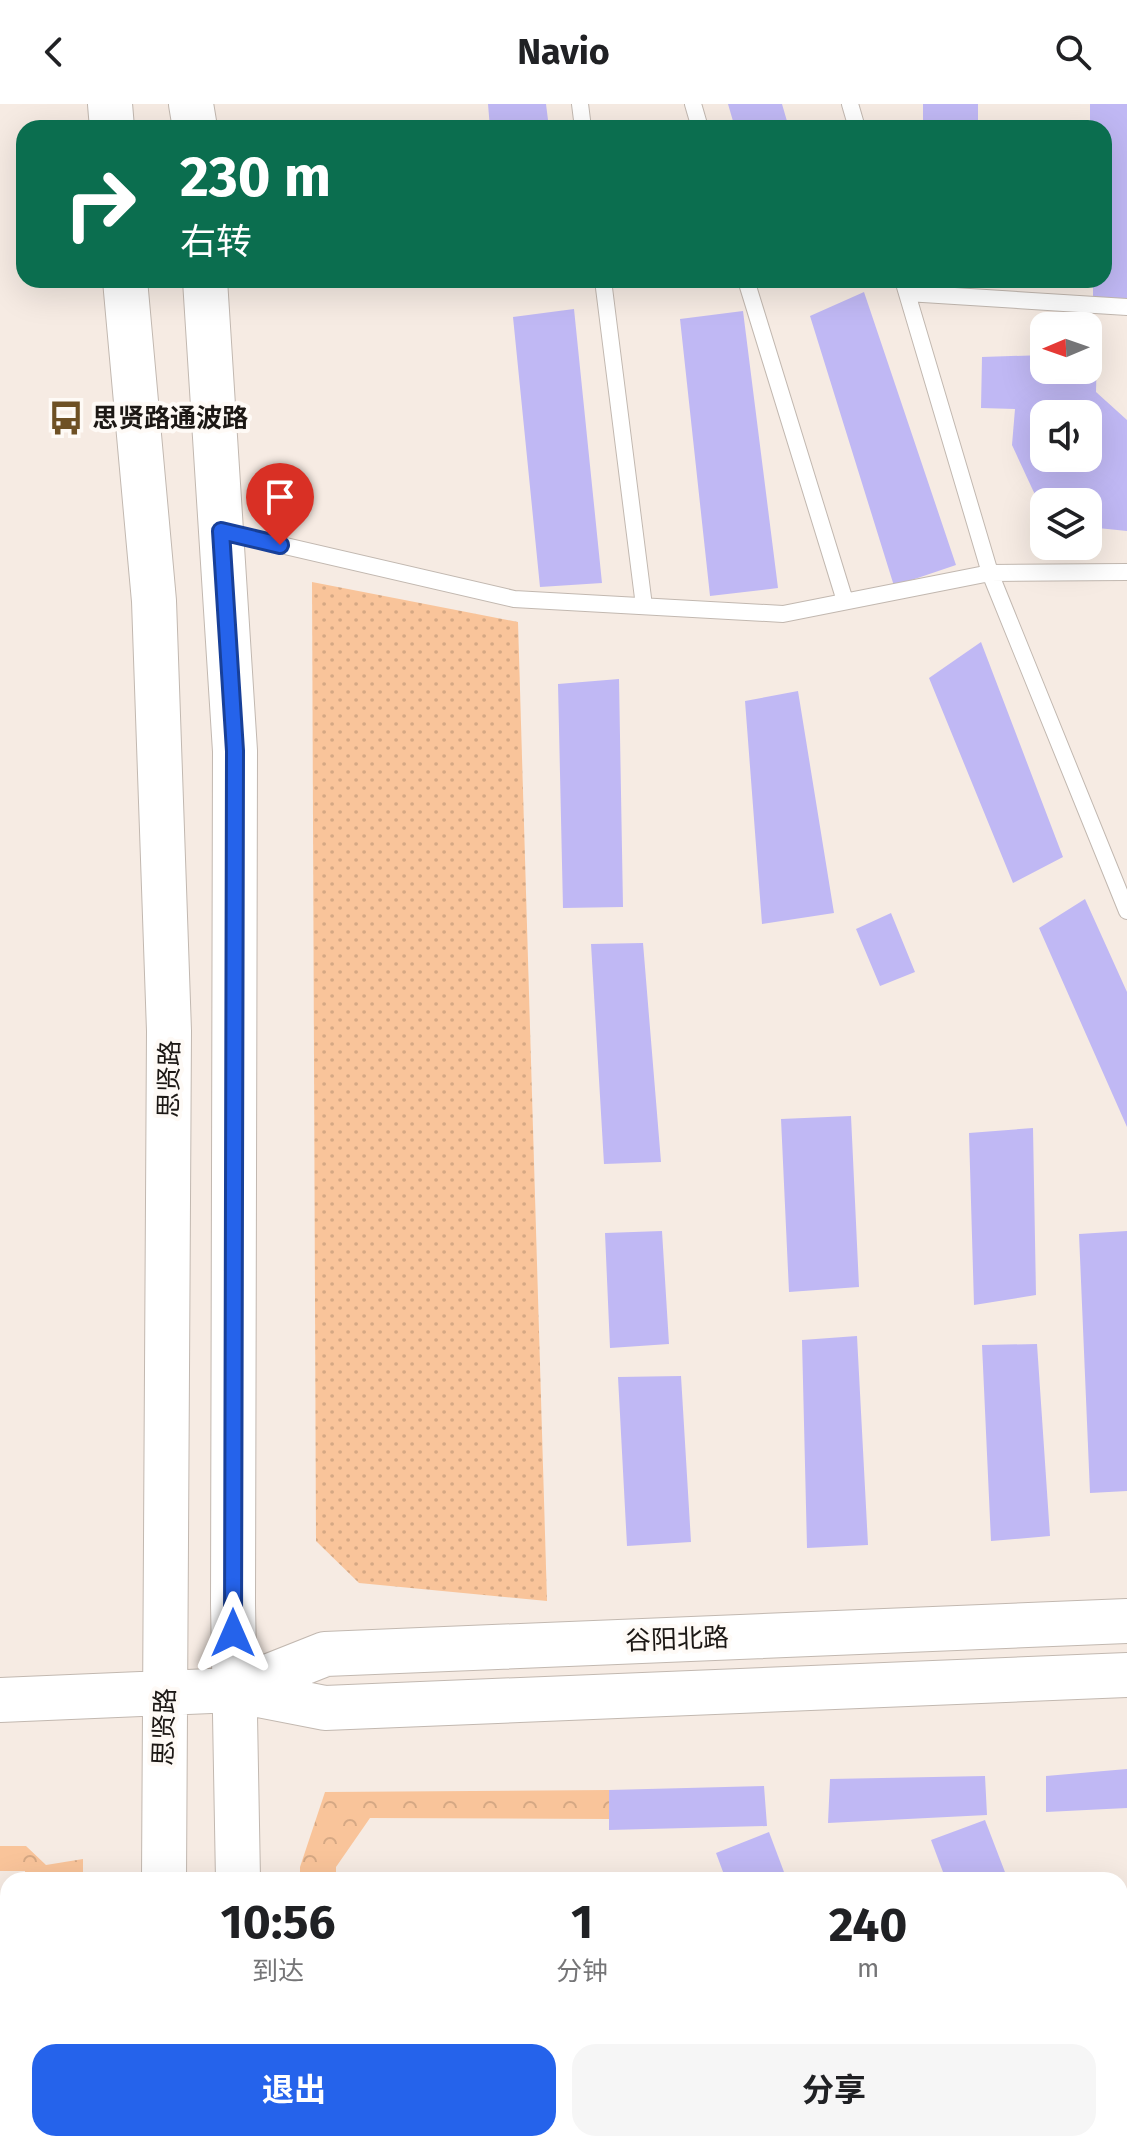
<!DOCTYPE html>
<html lang="zh">
<meta charset="utf-8">
<style>
:root{--surface:#fff;--page:#f6f6f6;--text:#202124;--muted:#757577;--accent:#2563eb}
body{margin:0;font-family:"Fira Sans","Noto Sans SC",sans-serif;background:var(--page);color:var(--text);height:100vh;display:flex;flex-direction:column;font-size:30px;white-space:nowrap}
*{box-sizing:border-box;margin:0}
p{font-size:26px;color:var(--muted)}
.icon{flex:none;width:44px;height:44px;fill:none;stroke:currentColor;stroke-width:2;stroke-linecap:round;stroke-linejoin:round}
.map{position:relative;flex:1;overflow:hidden}
.sheet{position:absolute;left:0px;top:1768px;width:1128px;height:280px;display:flex;flex-direction:column;background:var(--surface);border-radius:24px 24px 0 0;box-shadow:0 8px 32px #0002}
.sheet>*{flex:none}
.top-card{position:absolute;left:16px;top:16px;width:1096px;height:168px;border-radius:24px;box-shadow:0 8px 32px #0002;background:#0b6e4f;color:#fff;overflow:hidden}
.needle{width:52px;rotate:268deg}
.tools{position:absolute;left:1030px;top:208px;display:grid;gap:16px}
.tools a{display:grid;place-items:center;width:72px;height:72px;border-radius:16px;background:var(--surface);box-shadow:0 8px 32px #0002;font-size:40px}
.pin{position:absolute;display:grid;place-items:center;width:68px;height:68px;color:#fff;margin:-82px -34px;border-radius:50% 50% 50% 0;rotate:-45deg;box-shadow:0 0 8px #0007}
.pin .icon{rotate:45deg}
.me{position:absolute;width:88px;margin:-44px;rotate:0deg;stroke-linejoin:round;filter:drop-shadow(0 0 6px #0008)}
.turn{display:flex;align-items:center;gap:28px;height:168px;padding:0 32px;font-size:36px}
.turn .icon{width:104px;height:104px;stroke-width:2.5}
.turn b{display:block;font-size:56px;line-height:68px}
.eta{display:flex;justify-content:space-evenly;align-items:center;height:136px;text-align:center}
.eta b{font-size:48px;font-weight:700;line-height:56px}
.button{display:flex;gap:16px;margin-top:auto;padding:16px 32px}
.button a{flex:1;height:92px;border-radius:24px;background:var(--accent);color:#fff;font-size:32px;font-weight:700;line-height:92px;text-align:center}
.button a+a{background:var(--page);color:var(--text)}
header{display:flex;justify-content:space-between;align-items:center;height:104px;padding:0 32px;background:var(--surface);font-size:36px;font-weight:700}
.map>svg:first-child{display:block}
</style>
<header><svg class="icon" aria-label="back" viewBox="0 0 24 24"><path d="M15 5l-7 7 7 7"/></svg>Navio<svg class="icon" aria-label="search" viewBox="0 0 24 24"><circle cx="10" cy="10" r="6"/><path d="M15 15l6 6"/></svg></header>
<div class="map">
<svg width="1127" height="2048" viewBox="0 0 1127 2048">
<defs>
<pattern id="grass-dots" width="8" height="8" patternUnits="userSpaceOnUse" patternTransform="scale(2)"><rect width="8" height="8" fill="#f9c49a"/><path d="M2 2h.1M6 6h.1" fill="none" stroke="#d5a884" stroke-width="1.8" stroke-linecap="round"/></pattern>
<pattern id="forest-crowns" width="20" height="18" patternUnits="userSpaceOnUse" patternTransform="scale(2)"><rect width="20" height="18" fill="#f9c49a"/><path d="M2 6a3 3 0 1 1 6 0M12 15a3 3 0 1 1 6 0" fill="none" stroke="#d5a884"/></pattern>
</defs>
<rect width="100%" height="100%" fill="#f6ebe3"/>
<path fill="url(#grass-dots)" d="M 312,478 L 518,518 L 547,1497 L 359,1479 L 316,1437 Z"/>
<path fill="url(#forest-crowns)" d="M 609,1686 L 609,1715 L 370,1714 L 336,1763 L 336,1776 L 300,1776 L 300,1763 L 325,1688 Z
M 0,1742 L 26,1742 L 46,1761 L 83,1755 L 83,1776 L 25,1776 L 25,1767 L 0,1767 Z
M 27,2040 L 86,2040 L 87,2048 L 27,2048 Z"/>
<path fill="#c0b8f4" fill-rule="evenodd" d="M 488,0 L 546,0 L 549,24 L 490,24 Z
M 728,0 L 782,0 L 789,24 L 735,24 Z
M 923,0 L 978,0 L 978,24 L 923,24 Z
M 1090,0 L 1127,0 L 1127,196 L 1093,195 L 1093,176 L 1104,176 L 1104,24 L 1090,24 Z
M 924,176 L 981,176 L 981,184 L 924,183 Z
M 864,188 L 956,461 L 894,482 L 810,212 Z
M 574,205 L 602,479 L 540,483 L 513,213 Z
M 743,207 L 778,484 L 710,492 L 680,215 Z
M 1097,249 L 1096,288 L 1127,316 L 1127,427 L 1088,423 L 1088,398 L 1044,400 L 1037,395 L 1012,341 L 1015,305 L 981,304 L 982,253 L 1044,251 L 1044,266 L 1088,266 L 1088,250 ZM 1044,310 L 1088,310 L 1088,354 L 1044,354 Z
M 981,538 L 1063,753 L 1013,779 L 929,574 Z
M 619,575 L 623,803 L 563,804 L 558,580 Z
M 798,587 L 834,809 L 762,820 L 745,597 Z
M 1085,795 L 1127,888 L 1127,1023 L 1039,824 Z
M 891,809 L 915,868 L 880,882 L 856,825 Z
M 643,839 L 661,1058 L 604,1060 L 591,840 Z
M 851,1012 L 859,1183 L 789,1188 L 781,1015 Z
M 1033,1024 L 1036,1191 L 974,1201 L 969,1029 Z
M 662,1127 L 669,1240 L 610,1244 L 605,1129 Z
M 1127,1127 L 1127,1387 L 1090,1389 L 1079,1130 Z
M 857,1232 L 868,1441 L 807,1444 L 802,1236 Z
M 1037,1240 L 1050,1432 L 991,1437 L 982,1241 Z
M 681,1272 L 691,1438 L 627,1442 L 618,1273 Z
M 1127,1665 L 1127,1704 L 1046,1708 L 1046,1672 Z
M 985,1672 L 987,1711 L 828,1719 L 830,1675 Z
M 764,1682 L 767,1722 L 609,1726 L 609,1686 Z
M 985,1716 L 1008,1776 L 946,1776 L 931,1736 Z
M 769,1728 L 787,1776 L 726,1776 L 716,1749 Z
M 0,1832 L 3,1832 L 4,2036 L 0,2036 Z
M 610,2040 L 681,2040 L 681,2048 L 611,2048 Z
M 781,2040 L 834,2040 L 835,2048 L 781,2048 Z
M 945,2040 L 1009,2040 L 1009,2048 L 945,2048 Z"/>
<g fill="none" stroke-linecap="round" stroke-linejoin="round">
<g stroke="#c2b8b0" stroke-width="18">
<path id="service" d="M 580,0 L 583,24
M 693,0 L 700,24
M 850,0 L 857,24
M 603,176 L 644,502
M 746,176 L 845,497
M 903,176 L 990,469 L 1127,468
M 907,189 L 1127,203
M 225,428 L 514,495 L 783,510 L 990,469 L 1127,807"/>
</g>
<g stroke="#c2b8b0" stroke-width="46">
<path id="secondary" d="M 110,0 L 112,24
M 191,0 L 195,24
M 125,176 L 154,497 L 169,927 L 164,1776
M 205,176 L 235,647 L 233,1500 L 238,1776
M 234,1586 L 325,1550 L 1127,1517
M 0,1596 L 234,1586 L 325,1604 L 1127,1571
M 167,2040 L 167,2048
M 239,2040 L 239,2048"/>
</g>
<use href="#service" stroke="#fff" stroke-width="16"/>
<use href="#secondary" stroke="#fff" stroke-width="44"/>
</g>
<g fill="none" stroke-linecap="round" stroke-linejoin="round">
<g stroke="#184099" stroke-width="20">
<path id="route" d="M 233,1529 L 235,647 L 221,427 L 280,441"/>
</g>
<use href="#route" stroke="#2563eb" stroke-width="14"/>
</g>
<defs>
<g id="bus-bare" transform="scale(2.76)"><path d="M-5-6H5V4H4V6H2V4H-2V6H-4V4H-5ZM-3.5-4V0h7V-4ZM-3.5 1.2v1.5H-2V1.2ZM2 1.2v1.5H3.5V1.2Z" fill="#6e5024" stroke="#fefaf6" stroke-width="2.5" paint-order="stroke"/></g>
</defs>
<g fill-rule="evenodd">
<use href="#bus-bare" x="66" y="314"/>
</g>
<g text-anchor="middle" stroke-width="8" stroke-linejoin="round" paint-order="stroke">
<g font-size="26" font-weight="bold" fill="#1c1815" stroke="#fefaf6" text-anchor="start">
<text x="92" y="323">思贤路通波路</text>
</g>
<g font-size="26" fill="#1c1815" stroke="#fefaf6">
<text transform="translate(169 975) rotate(-89)" y="9">思贤路</text>
<text transform="translate(677 1535) rotate(-2)" y="9">谷阳北路</text>
<text transform="translate(164 1623) rotate(-88)" y="9">思贤路</text>
</g>
</g>
</svg>
<div class="tools">
<a><svg class="needle" viewBox="-14 -14 28 28"><path d="M0-13l5 13h-10z" fill="#e53935"/><path d="M0 13l5-13h-10z" fill="#757577"/></svg></a>
<a><svg class="icon" aria-label="sound" viewBox="0 0 24 24"><path d="M4 9h4l5-4v14l-5-4H4zM17 9q2 3 0 6"/></svg></a>
<a><svg class="icon" aria-label="layers" viewBox="0 0 24 24"><path d="M12 4l9 5-9 5-9-5zM3 14l9 5 9-5"/></svg></a>
</div>
<div class="pin" style="left:280px;top:441px;background:#d93025"><svg class="icon" aria-label="arrive" viewBox="0 0 24 24"><path d="M6 21V4h12l-3 4 3 4H6"/></svg></div>
<svg class="me" style="left:233px;top:1529px" viewBox="-20 -20 40 40"><path d="M0-17L14 15 0 8-14 15z" fill="#2563eb" stroke="#fff" stroke-width="4"/></svg>
<div class="top-card">
<div class="turn"><svg class="icon" aria-label="right" viewBox="0 0 24 24"><path d="M7 20v-9h11M14 6l5 5-5 5"/></svg><div><b>230 m</b>右转</div></div>
</div>
<section class="sheet">
<div class="eta">
<div><b>10:56</b><p>到达</p></div>
<div><b>1</b><p>分钟</p></div>
<div><b>240</b><p>m</p></div>
</div>
<div class="button"><a>退出</a><a>分享</a></div>
</section>
</div>
